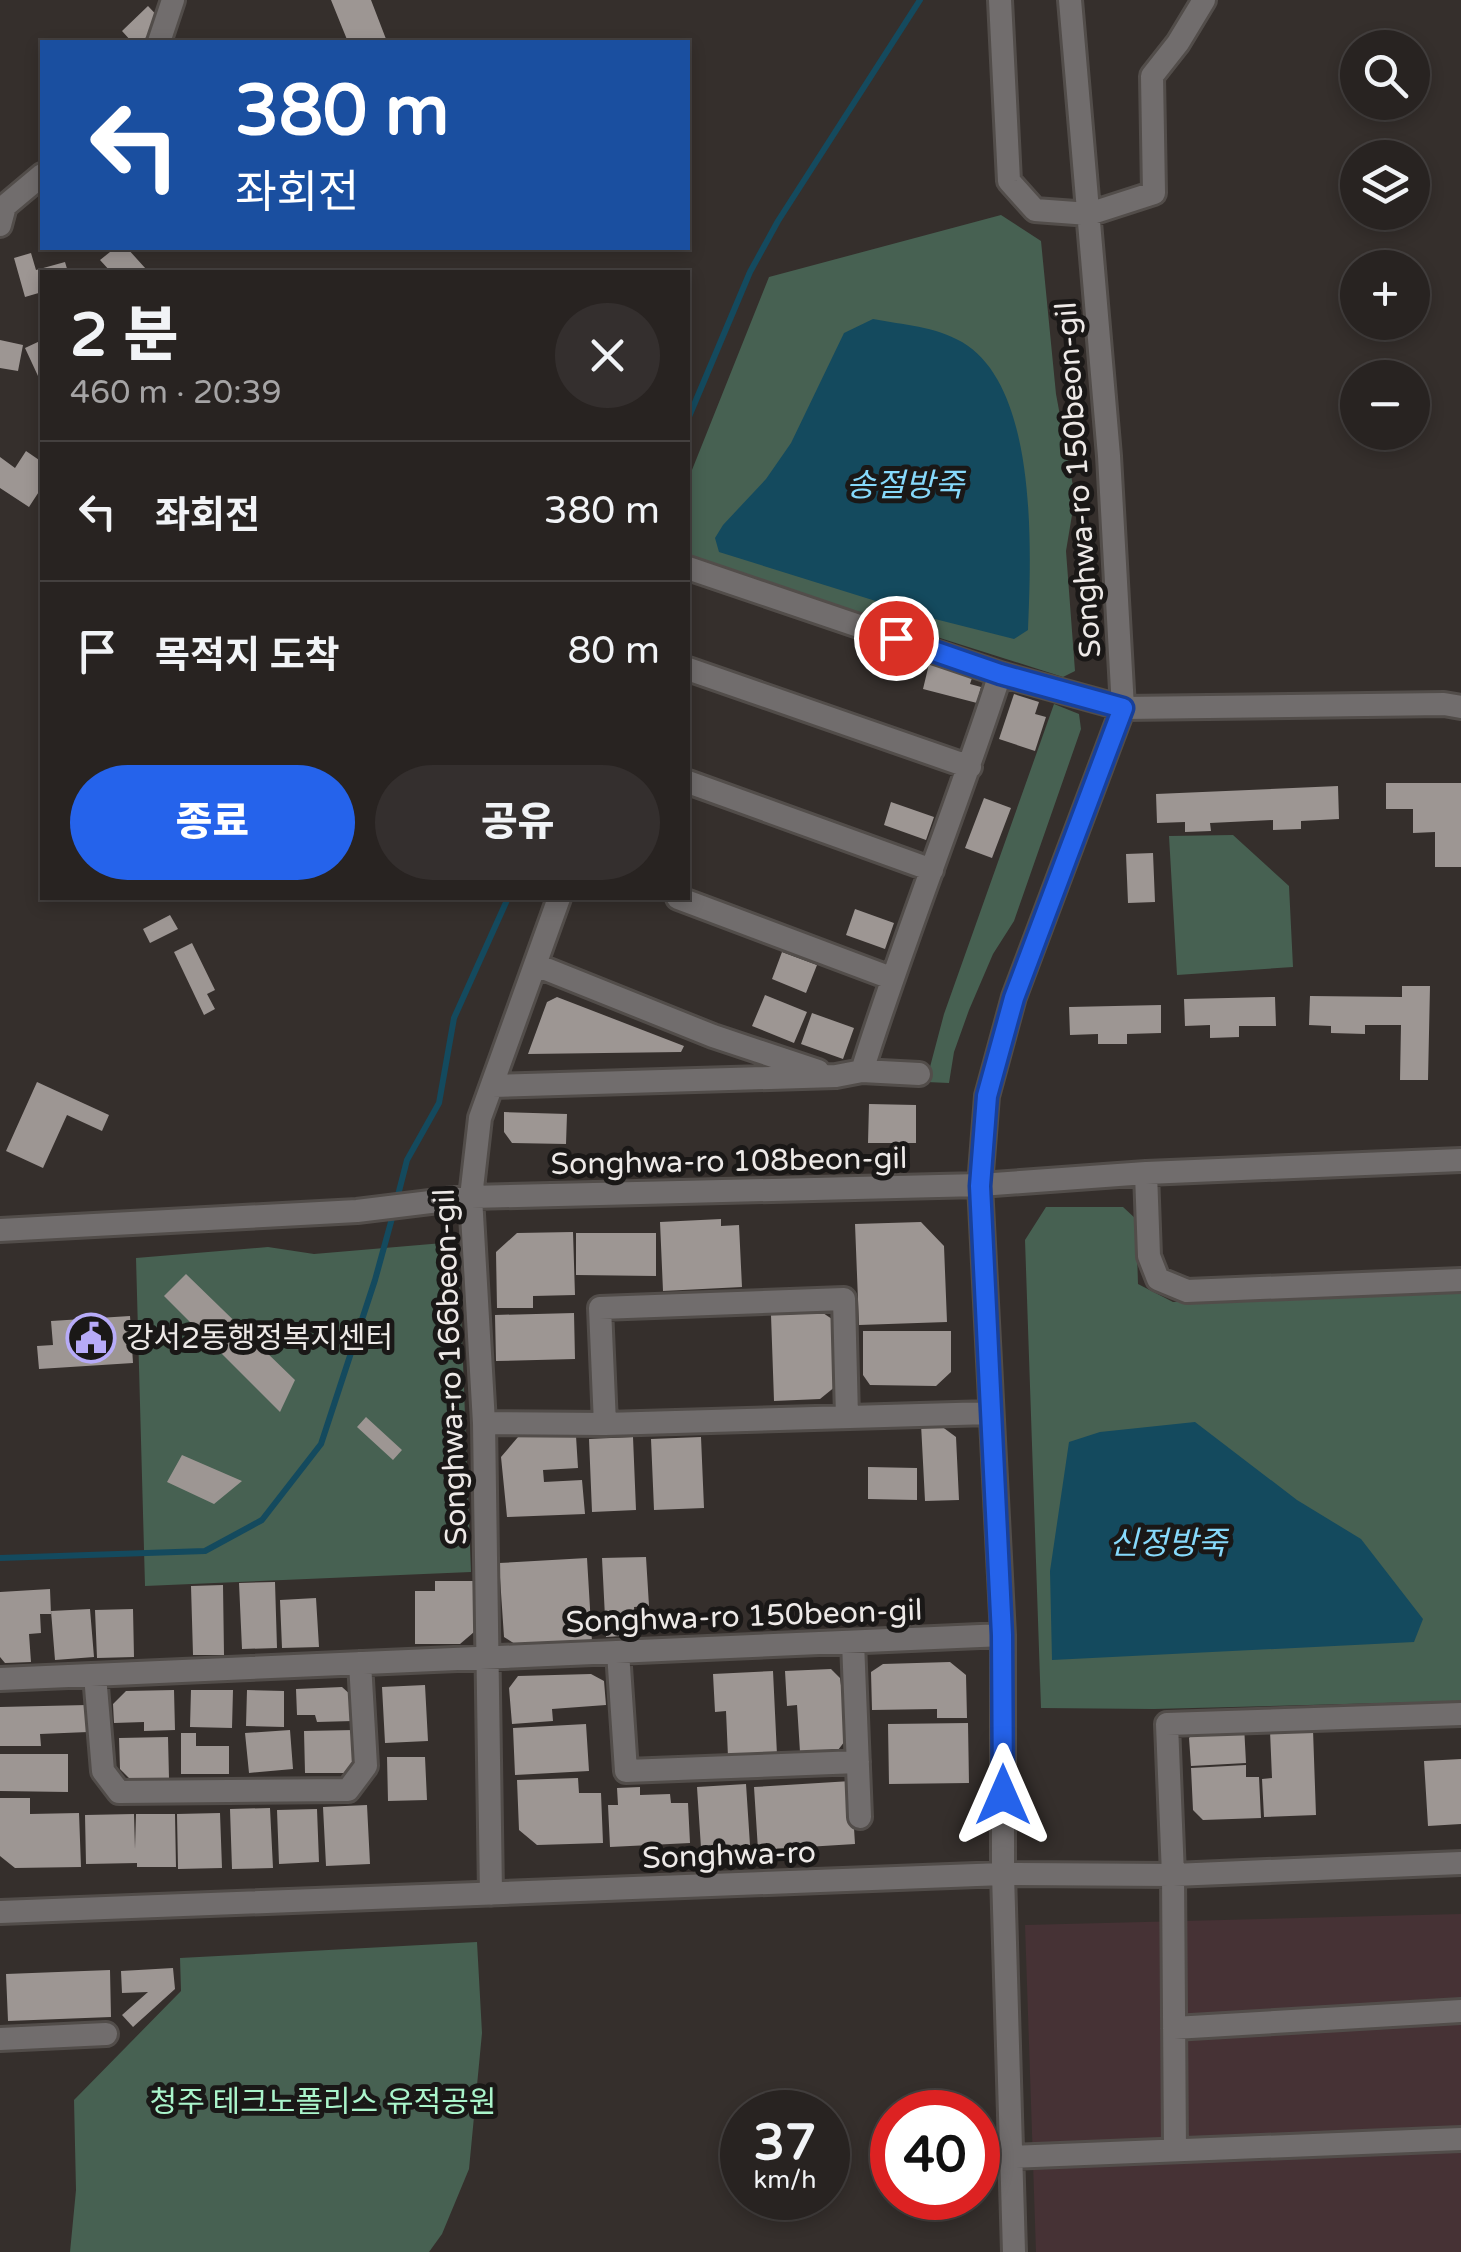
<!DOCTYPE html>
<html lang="ko">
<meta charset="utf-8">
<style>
:root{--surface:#282321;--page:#342f2e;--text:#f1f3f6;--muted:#a5a4a5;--line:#44403f;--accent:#2563eb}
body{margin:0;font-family:"Varela Round","Noto Sans KR",sans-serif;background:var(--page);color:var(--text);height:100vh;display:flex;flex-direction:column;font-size:38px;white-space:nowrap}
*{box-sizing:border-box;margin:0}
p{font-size:32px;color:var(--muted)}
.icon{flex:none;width:55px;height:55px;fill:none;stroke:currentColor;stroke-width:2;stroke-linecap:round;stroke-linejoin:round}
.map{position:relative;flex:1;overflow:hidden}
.sheet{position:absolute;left:40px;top:270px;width:650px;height:630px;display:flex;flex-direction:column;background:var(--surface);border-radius:0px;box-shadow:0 5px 15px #0003,0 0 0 2px var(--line)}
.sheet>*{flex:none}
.guide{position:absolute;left:40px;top:40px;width:650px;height:210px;border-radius:0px;box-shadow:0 5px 15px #0003,0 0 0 2px var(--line);background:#1a4fa0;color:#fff;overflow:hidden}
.fabs{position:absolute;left:1340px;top:30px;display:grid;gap:20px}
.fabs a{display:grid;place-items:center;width:90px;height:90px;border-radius:50%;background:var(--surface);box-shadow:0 5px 15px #0003,0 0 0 2px var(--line);font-size:50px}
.speed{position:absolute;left:720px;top:2090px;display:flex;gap:20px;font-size:50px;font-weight:700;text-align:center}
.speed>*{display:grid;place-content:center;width:130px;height:130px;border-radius:50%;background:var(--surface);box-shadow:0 5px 15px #0003,0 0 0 2px var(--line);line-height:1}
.speed small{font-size:25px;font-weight:400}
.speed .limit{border:15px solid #d22;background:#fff;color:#111}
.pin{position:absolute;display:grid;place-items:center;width:85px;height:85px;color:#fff;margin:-42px;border:5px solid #fff;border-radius:50%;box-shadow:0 2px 10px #0007}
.me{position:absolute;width:110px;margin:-55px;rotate:0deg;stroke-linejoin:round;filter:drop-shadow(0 0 8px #0008)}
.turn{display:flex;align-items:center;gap:35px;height:210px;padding:0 30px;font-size:45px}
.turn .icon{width:130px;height:130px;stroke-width:2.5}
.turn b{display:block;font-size:70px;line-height:85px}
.round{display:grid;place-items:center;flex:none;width:105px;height:105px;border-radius:52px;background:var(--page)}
.head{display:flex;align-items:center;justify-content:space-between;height:170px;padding:0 30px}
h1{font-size:60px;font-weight:800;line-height:75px}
.primary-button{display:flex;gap:20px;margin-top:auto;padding:20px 30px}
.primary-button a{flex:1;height:115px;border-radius:60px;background:var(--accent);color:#fff;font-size:40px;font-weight:800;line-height:115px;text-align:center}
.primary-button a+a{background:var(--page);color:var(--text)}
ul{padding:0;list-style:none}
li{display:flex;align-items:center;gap:30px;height:140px;padding:0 30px;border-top:2px solid var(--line)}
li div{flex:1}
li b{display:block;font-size:38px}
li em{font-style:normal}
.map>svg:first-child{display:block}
</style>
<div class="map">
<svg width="1461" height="2252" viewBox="0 0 1461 2252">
<rect width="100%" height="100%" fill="#352f2c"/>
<path fill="#463235" d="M 1461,1914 L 1461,2252 L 1036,2252 L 1025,1925 Z"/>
<path fill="#476152" d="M 1001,215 L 1041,241 L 1056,394 L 1075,497 L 1066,551 L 1075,671 L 1063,677 L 688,558 L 688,480 L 769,277 Z
M 1054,704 L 1079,714 L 1081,729 L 1014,921 L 993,954 L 969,1010 L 954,1052 L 949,1083 L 926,1082 L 944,1014 Z
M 1233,835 L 1289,886 L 1293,967 L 1177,975 L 1169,836 Z
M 1046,1207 L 1123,1207 L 1136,1219 L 1138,1284 L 1173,1302 L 1461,1292 L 1461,1701 L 1154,1709 L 1041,1708 L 1025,1240 Z
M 443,1243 L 459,1258 L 471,1572 L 145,1586 L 136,1258 L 268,1247 L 314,1254 Z
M 477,1942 L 482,2033 L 469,2169 L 442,2234 L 429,2252 L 70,2252 L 76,2190 L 74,2100 L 181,1991 L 180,1958 Z"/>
<path fill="#144a5e" d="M 873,319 C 904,325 934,326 962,342 C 1039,387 1031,553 1028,630 L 1014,639 L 927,617 L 719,552 L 715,538 L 723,525 L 766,479 L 791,443 L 844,333 Z
M 1195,1422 L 1297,1500 L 1361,1539 L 1423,1619 L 1414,1642 L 1052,1660 L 1050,1571 L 1069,1442 L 1100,1432 Z"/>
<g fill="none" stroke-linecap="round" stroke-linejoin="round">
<path stroke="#144a5e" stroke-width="6" d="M 688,419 L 750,272 L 778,221 L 920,0
M 397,1199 L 407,1160 L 439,1103 L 454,1018 L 508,898
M 0,1558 L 205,1551 L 262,1520 L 321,1444 L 375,1280 L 394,1211"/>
</g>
<path fill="#9d9693" d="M 331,0 L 371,0 L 386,39 L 377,42 L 348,42 Z
M 148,6 L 163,22 L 141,42 L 132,42 L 122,31 Z
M 115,248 L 127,248 L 146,269 L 142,272 L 111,272 L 100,260 Z
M 31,253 L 36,270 L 65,262 L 68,272 L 42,272 L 42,292 L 25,297 L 14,258 Z
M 0,340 L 23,345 L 18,371 L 0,368 Z
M 40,341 L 42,374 L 38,376 L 25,348 Z
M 26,451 L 42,462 L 42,487 L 29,507 L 0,488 L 0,457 L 15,468 Z
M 929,664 L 973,675 L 970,684 L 981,687 L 977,703 L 923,689 Z
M 1014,694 L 1039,702 L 1035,714 L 1046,717 L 1035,751 L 999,739 Z
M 1386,783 L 1461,783 L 1461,867 L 1435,867 L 1435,832 L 1413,833 L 1413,809 L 1386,809 Z
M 1338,786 L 1339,819 L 1301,821 L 1301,829 L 1273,830 L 1273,820 L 1210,823 L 1211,831 L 1185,832 L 1185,822 L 1157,823 L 1156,794 Z
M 984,798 L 1011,808 L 992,858 L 965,848 Z
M 891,802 L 934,817 L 926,840 L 884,825 Z
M 1153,853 L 1155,902 L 1128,903 L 1126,854 Z
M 855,909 L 894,923 L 885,949 L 846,935 Z
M 170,915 L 178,929 L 150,943 L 143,929 Z
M 192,943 L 215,990 L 207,994 L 215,1009 L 204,1015 L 174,952 Z
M 782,952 L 817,965 L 806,993 L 772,979 Z
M 1402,986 L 1430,986 L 1428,1080 L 1400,1080 L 1401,1025 L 1365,1025 L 1365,1034 L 1331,1033 L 1331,1026 L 1309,1025 L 1310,996 L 1402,997 Z
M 765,995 L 807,1012 L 794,1043 L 752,1026 Z
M 557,997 L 684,1046 L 681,1052 L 528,1054 L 547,1002 Z
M 1275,997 L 1276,1026 L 1239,1026 L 1239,1037 L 1210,1038 L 1210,1025 L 1185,1026 L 1184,999 Z
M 1161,1005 L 1161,1033 L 1127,1034 L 1127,1044 L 1098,1044 L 1098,1034 L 1070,1035 L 1069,1007 Z
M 812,1013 L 854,1028 L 843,1059 L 801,1044 Z
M 37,1082 L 109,1115 L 102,1131 L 67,1115 L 43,1168 L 6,1151 Z
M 869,1104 L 916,1105 L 916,1143 L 868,1143 Z
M 504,1112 L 567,1114 L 566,1144 L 512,1143 L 504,1132 Z
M 721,1219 L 721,1226 L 739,1225 L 742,1287 L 663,1291 L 660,1222 Z
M 921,1222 L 944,1246 L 947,1322 L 859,1325 L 855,1224 Z
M 573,1232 L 575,1295 L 533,1296 L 533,1308 L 497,1308 L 496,1252 L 517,1233 Z
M 576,1233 L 656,1233 L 656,1276 L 576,1275 Z
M 186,1274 L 295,1380 L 280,1412 L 164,1296 Z
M 574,1313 L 575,1359 L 496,1361 L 495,1315 Z
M 823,1313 L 835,1321 L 836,1386 L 820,1399 L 774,1401 L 771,1315 Z
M 130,1316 L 133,1363 L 39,1369 L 37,1346 L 53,1345 L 51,1321 Z
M 863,1331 L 951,1331 L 951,1372 L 936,1386 L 870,1385 L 863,1375 Z
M 366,1417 L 402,1450 L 393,1460 L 357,1427 Z
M 937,1423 L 956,1437 L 959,1500 L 925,1501 L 921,1424 Z
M 576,1436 L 578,1468 L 543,1470 L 544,1482 L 582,1480 L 585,1514 L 507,1517 L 501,1457 L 518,1437 Z
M 633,1437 L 636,1510 L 592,1512 L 589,1439 Z
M 701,1437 L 704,1508 L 654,1510 L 651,1439 Z
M 182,1455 L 242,1481 L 214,1504 L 167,1482 Z
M 868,1467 L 917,1468 L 917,1500 L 868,1499 Z
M 646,1557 L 649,1606 L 634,1607 L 636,1635 L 606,1637 L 602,1558 Z
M 587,1558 L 592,1642 L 518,1646 L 504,1637 L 499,1563 Z
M 435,1581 L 474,1581 L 474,1632 L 460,1644 L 415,1644 L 415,1591 L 435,1591 Z
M 275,1582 L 277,1648 L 242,1649 L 239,1583 Z
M 223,1585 L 224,1655 L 193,1655 L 191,1586 Z
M 50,1589 L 51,1614 L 40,1614 L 41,1633 L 29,1634 L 31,1662 L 5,1663 L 0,1657 L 0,1592 Z
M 316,1598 L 319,1647 L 282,1648 L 280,1600 Z
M 90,1609 L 94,1657 L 55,1660 L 51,1611 Z
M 133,1609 L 134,1657 L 97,1658 L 95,1610 Z
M 950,1662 L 966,1675 L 967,1718 L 937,1718 L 937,1709 L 872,1710 L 871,1672 L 883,1664 Z
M 831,1669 L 840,1678 L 848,1737 L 838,1750 L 800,1752 L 797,1705 L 787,1706 L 785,1671 Z
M 773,1671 L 777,1755 L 728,1757 L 726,1711 L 715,1712 L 713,1674 Z
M 591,1674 L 604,1681 L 606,1705 L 552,1709 L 553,1721 L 512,1724 L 509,1688 L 518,1676 Z
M 425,1685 L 428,1741 L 385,1743 L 382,1687 Z
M 342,1687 L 352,1696 L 353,1721 L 317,1722 L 315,1715 L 297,1715 L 296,1689 Z
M 174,1690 L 175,1730 L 144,1731 L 144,1722 L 114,1723 L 113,1704 L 126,1691 Z
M 191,1690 L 233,1690 L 232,1728 L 190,1727 Z
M 247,1690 L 284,1691 L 284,1727 L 246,1726 Z
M 87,1705 L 88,1732 L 40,1734 L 41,1746 L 0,1746 L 0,1707 Z
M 968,1723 L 969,1783 L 889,1784 L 888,1724 Z
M 586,1724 L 589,1771 L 515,1775 L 513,1728 Z
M 1244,1725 L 1246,1763 L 1191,1766 L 1189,1738 L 1198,1727 Z
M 290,1730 L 293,1769 L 249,1773 L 245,1733 Z
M 355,1730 L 355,1760 L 345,1773 L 305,1773 L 304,1731 Z
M 1313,1730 L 1316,1815 L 1264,1817 L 1262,1779 L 1272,1778 L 1270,1731 Z
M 181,1733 L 196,1733 L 196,1746 L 229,1746 L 229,1774 L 181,1774 Z
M 168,1737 L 169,1778 L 130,1779 L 120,1769 L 119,1738 Z
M 0,1754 L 68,1754 L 68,1792 L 0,1791 Z
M 387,1757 L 425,1757 L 427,1800 L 388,1801 Z
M 1461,1759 L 1461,1824 L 1428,1826 L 1424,1761 Z
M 1246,1765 L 1246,1777 L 1259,1777 L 1261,1818 L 1203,1820 L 1193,1810 L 1191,1768 Z
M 578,1778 L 579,1793 L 601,1793 L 603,1843 L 537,1845 L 519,1830 L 517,1780 Z
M 851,1781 L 855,1844 L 758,1850 L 754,1787 Z
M 746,1784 L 750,1845 L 701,1848 L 697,1787 Z
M 640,1787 L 640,1795 L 670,1794 L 671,1803 L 688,1803 L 690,1843 L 610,1847 L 608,1805 L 618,1805 L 617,1788 Z
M 0,1798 L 30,1798 L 30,1814 L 79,1813 L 81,1867 L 15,1868 L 0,1856 Z
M 367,1805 L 370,1864 L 326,1866 L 323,1807 Z
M 270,1808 L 273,1868 L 232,1869 L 230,1809 Z
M 317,1809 L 319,1862 L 279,1864 L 277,1810 Z
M 220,1813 L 222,1868 L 178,1869 L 177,1814 Z
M 134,1814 L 135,1849 L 136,1814 L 175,1814 L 176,1867 L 137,1867 L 137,1863 L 86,1864 L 85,1815 Z
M 173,1968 L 175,1989 L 133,2027 L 122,2015 L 148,1992 L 122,1993 L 121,1971 Z
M 110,1970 L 111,2017 L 8,2021 L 6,1974 Z"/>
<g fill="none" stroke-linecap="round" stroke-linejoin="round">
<g stroke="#524d4a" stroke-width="28">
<path id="minor" d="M 1000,0 L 1009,181 L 1035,210 L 1089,214 L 1154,193 L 1152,76 L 1178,43 L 1204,0
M 159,42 L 173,0
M 0,225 L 5,206 L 42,175
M 688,568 L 1000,674 L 1123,708 L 1444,704 L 1461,707
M 688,669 L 970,767
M 688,782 L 932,870
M 678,898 L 891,978
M 536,965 L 713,1036 L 818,1071
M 862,1071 C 904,937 957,807 1000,674
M 492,1086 L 836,1076 L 862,1071 L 919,1074
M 1146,1173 L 1149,1256 L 1158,1279 L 1187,1291 L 1461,1280
M 0,1230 L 357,1211 L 471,1197 L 980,1185 L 1146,1173 L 1461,1160
M 484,1423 L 605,1424 L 990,1413
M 605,1424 L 600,1308 L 844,1299 L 847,1417
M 853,1642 L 860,1817
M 618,1652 L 626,1771 L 858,1762
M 95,1675 L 103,1771 L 119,1792 L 348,1790 L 366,1766 L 360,1663
M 0,1679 L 1003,1635
M 491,1894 L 484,1423 L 471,1197 L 480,1118 L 559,898
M 0,1912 L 1003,1874 L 1173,1875 L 1461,1863
M 1174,2028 L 1461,2011
M 0,2039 L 106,2034
M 1175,2150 L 1173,1875 L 1167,1724 L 1461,1714
M 1011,2157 L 1461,2139
M 1014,2252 L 1003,1874 L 1003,1635 L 980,1185 L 987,1096 L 1014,997 L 1123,708 L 1109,456 L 1070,0"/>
</g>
<use href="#minor" stroke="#716d6d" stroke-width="22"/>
</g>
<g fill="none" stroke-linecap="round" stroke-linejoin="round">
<g stroke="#184099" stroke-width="25">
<path id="route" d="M 896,638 L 1000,674 L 1123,708 L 1014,998 L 987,1096 L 980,1186 L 1002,1635 L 1003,1795"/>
</g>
<use href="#route" stroke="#2563eb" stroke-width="18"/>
</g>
<defs>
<g id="civic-ring" transform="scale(2.5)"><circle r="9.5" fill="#1a1817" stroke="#b7abf8" stroke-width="1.5"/><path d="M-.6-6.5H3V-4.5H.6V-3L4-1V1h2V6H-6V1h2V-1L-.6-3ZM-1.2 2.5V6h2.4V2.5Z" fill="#b7abf8"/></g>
</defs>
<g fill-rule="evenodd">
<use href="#civic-ring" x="91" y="1338"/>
</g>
<g text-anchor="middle" stroke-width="10" stroke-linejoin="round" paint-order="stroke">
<g font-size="30" fill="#ede9e7" stroke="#1a1817">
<text transform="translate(1078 480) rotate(-94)" y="10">Songhwa-ro 150beon-gil</text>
<text transform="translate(729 1161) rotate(-1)" y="10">Songhwa-ro 108beon-gil</text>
<text transform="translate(450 1367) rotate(-92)" y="10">Songhwa-ro 166beon-gil</text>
<text transform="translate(744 1616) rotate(-2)" y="10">Songhwa-ro 150beon-gil</text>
<text transform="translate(729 1855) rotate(-2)" y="10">Songhwa-ro</text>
</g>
<g font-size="30" fill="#ede9e7" stroke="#1a1817" text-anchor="start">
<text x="126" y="1348">강서2동행정복지센터</text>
</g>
<g font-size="30" fill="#aaf5cb" stroke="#1a1817">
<text x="323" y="2112">청주 테크노폴리스 유적공원</text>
</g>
<g font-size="32" font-style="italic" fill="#86d9fb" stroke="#1a1817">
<text x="905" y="496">송절방죽</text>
<text x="1168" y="1554">신정방죽</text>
</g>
</g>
</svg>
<div class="fabs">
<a><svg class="icon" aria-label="search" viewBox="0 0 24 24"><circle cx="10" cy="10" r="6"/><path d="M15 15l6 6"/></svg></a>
<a><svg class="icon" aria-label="layers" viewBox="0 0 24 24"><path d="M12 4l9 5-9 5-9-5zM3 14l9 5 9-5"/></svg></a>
<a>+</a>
<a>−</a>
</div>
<div class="speed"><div>37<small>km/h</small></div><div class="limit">40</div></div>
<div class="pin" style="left:896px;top:638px;background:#d93025"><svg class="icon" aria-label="arrive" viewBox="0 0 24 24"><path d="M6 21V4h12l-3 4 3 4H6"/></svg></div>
<svg class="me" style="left:1003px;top:1795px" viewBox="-20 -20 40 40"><path d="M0-17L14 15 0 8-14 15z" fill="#2563eb" stroke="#fff" stroke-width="4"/></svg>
<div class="guide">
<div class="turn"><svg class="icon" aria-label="left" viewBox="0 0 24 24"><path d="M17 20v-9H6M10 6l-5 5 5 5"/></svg><div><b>380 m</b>좌회전</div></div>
</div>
<section class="sheet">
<div class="head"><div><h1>2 분</h1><p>460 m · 20:39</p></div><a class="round"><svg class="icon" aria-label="close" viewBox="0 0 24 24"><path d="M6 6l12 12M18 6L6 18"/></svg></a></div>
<ul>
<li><svg class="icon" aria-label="left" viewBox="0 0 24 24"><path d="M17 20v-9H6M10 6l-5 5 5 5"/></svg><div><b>좌회전</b></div><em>380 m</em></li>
<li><svg class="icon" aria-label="arrive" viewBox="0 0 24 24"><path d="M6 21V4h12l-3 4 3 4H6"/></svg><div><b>목적지 도착</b></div><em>80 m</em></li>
</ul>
<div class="primary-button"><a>종료</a><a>공유</a></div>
</section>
</div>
